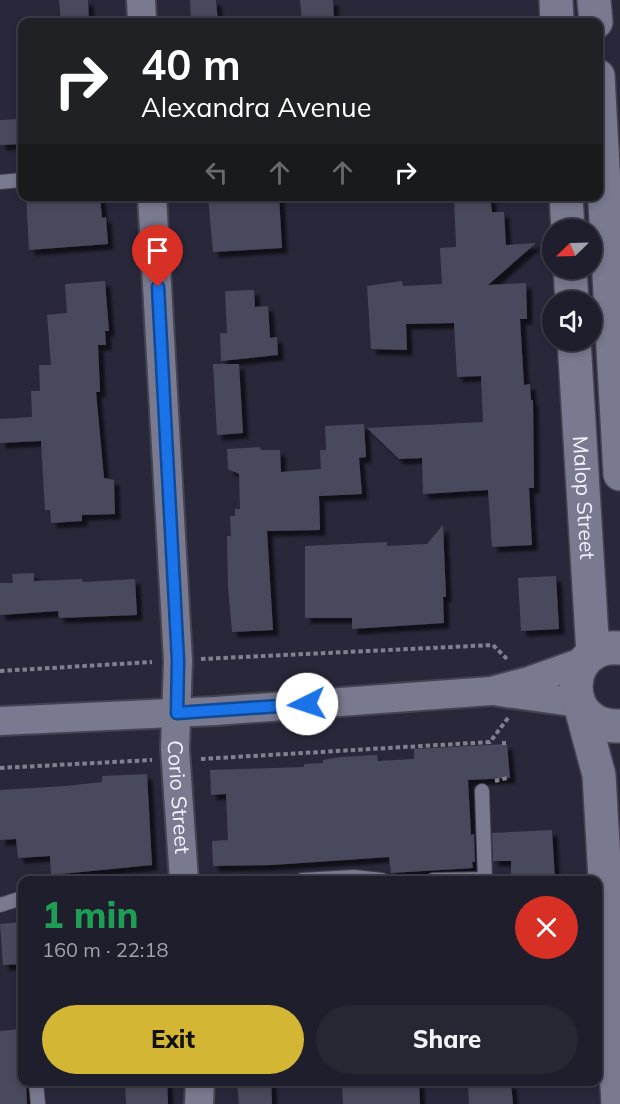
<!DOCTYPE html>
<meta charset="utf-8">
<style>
:root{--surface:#1f1e2c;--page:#272734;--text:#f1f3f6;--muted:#a1a2a9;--line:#3c3c48;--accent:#d4b635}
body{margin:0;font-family:Mulish,sans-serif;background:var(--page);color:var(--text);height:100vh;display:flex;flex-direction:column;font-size:22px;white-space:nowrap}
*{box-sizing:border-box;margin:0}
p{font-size:20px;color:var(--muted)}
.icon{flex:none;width:33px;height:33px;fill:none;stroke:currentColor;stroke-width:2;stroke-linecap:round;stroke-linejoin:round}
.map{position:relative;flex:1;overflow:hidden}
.drawer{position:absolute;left:18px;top:876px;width:584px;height:210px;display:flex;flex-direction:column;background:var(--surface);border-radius:12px;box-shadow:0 3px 9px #0003,0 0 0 2px var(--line)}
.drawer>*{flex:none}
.hud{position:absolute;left:18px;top:18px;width:585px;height:183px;border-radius:12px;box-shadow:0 3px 9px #0003,0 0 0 2px var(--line);background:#202124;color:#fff;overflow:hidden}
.needle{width:39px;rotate:247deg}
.buttons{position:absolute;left:542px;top:219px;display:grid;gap:12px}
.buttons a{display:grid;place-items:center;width:60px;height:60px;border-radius:50%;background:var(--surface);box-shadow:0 3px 9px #0003,0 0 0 2px var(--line);font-size:30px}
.pin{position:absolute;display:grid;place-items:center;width:51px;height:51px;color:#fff;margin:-62px -26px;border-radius:50% 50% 50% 0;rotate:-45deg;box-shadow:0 0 6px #0007}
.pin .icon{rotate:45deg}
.me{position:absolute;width:66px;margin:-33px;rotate:266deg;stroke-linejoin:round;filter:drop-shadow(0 0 4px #0008)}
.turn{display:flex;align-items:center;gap:21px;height:126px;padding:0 24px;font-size:27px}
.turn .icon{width:78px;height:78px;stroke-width:2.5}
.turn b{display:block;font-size:42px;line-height:51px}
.lanes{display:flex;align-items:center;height:57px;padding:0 24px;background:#0003;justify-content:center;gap:30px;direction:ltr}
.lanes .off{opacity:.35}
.round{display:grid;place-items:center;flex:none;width:63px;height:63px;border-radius:32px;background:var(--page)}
.headline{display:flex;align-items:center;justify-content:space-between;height:102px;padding:0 24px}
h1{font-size:36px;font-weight:800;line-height:45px;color:#1e9e55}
.button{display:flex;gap:12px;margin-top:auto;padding:12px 24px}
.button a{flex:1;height:69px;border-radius:36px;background:var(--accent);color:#111;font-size:24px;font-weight:800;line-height:69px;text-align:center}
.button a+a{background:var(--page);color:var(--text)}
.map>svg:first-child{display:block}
</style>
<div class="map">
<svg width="620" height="1104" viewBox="0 0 620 1104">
<defs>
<filter id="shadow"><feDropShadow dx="5.5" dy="5.5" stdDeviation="1.5" flood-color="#0009"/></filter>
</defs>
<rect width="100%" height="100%" fill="#29283b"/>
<path fill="#49495d" filter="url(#shadow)" d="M 59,0 L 88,0 L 89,22 L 61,22 Z
M 190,0 L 216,0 L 218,22 L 191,22 Z
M 300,0 L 333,0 L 334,22 L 302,22 Z
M 22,119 L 22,144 L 0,145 L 0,120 Z
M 26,196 L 100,196 L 102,218 L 106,217 L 108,244 L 29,250 Z
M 208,196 L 279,196 L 282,248 L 213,252 Z
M 454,196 L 490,196 L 492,212 L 504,212 L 506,245 L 536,243 L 488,285 L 526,283 L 527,319 L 520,319 L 524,385 L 530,384 L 531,400 L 533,400 L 534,488 L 529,488 L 532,545 L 492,547 L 488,490 L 423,494 L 422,458 L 399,459 L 367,428 L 483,422 L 481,376 L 457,377 L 454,323 L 406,324 L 407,350 L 371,349 L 367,286 L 402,281 L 403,286 L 442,284 L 440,248 L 456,247 Z
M 105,281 L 109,331 L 105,331 L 106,345 L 98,345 L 100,392 L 96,392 L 104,478 L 114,480 L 115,514 L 82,515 L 82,521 L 51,523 L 50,510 L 45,510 L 41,441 L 0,443 L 0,419 L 32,417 L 31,391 L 40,391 L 39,365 L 51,365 L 47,315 L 67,313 L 65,284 Z
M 254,290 L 255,307 L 268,306 L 270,338 L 277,337 L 278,355 L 221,361 L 220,333 L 227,333 L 225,291 Z
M 213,364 L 239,364 L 243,433 L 217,435 Z
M 364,424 L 366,457 L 359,458 L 362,494 L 319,496 L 320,530 L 267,531 L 273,630 L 232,632 L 228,586 L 227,536 L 231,536 L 230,516 L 235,516 L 235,509 L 240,509 L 239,474 L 228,469 L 227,449 L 260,447 L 261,450 L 280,450 L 281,472 L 321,469 L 320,450 L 326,450 L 325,426 Z
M 443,525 L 446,597 L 443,597 L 444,623 L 352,629 L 352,618 L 305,618 L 305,546 L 387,542 L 387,546 L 427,544 Z
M 34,573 L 34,581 L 82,579 L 83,582 L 135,579 L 137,615 L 59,618 L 58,611 L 0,615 L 0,583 L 13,583 L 12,574 Z
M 556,576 L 559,629 L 521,631 L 518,578 Z
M 507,744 L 510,778 L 468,780 L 471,835 L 474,834 L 475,862 L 472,862 L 473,868 L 391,873 L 389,857 L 272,865 L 213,866 L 212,841 L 228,840 L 226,794 L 211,795 L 210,770 L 304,767 L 304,764 L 323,763 L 323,760 L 340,757 L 377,755 L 378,761 L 414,759 L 414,749 Z
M 147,774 L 152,865 L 51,875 L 50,856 L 18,858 L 16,839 L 0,840 L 0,790 L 66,786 L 102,782 L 102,776 Z
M 552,830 L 555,880 L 511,880 L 511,861 L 493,861 L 492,833 Z
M 22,922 L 22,964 L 3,965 L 0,924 Z
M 22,1029 L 22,1082 L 26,1082 L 27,1104 L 0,1104 L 0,1031 Z
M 125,1082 L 167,1082 L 168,1104 L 126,1104 Z
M 237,1082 L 271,1082 L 272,1104 L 239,1104 Z
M 342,1082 L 419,1082 L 420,1104 L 343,1104 Z
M 511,1083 L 513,1104 L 469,1104 L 468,1085 Z"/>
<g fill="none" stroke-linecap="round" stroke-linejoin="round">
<g stroke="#444351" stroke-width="16">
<path id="service" d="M 0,182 L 22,180
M 302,880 L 354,877 L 382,880
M 433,880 L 485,879 L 482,791
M 0,905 L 22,898
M 36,1082 L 38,1104"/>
</g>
<g stroke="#444351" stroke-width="32">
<g id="minor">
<path d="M 141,0 L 142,22"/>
<path id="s1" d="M 152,196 L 178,661 L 175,749 L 184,880"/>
<path d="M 499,692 L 579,703"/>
<path d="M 0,721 L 215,711 L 491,691 L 529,681 L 585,661"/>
<path d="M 199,1104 L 200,1082"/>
</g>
</g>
<g stroke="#444351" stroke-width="36">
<g id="tertiary">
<path d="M 556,0 L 557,22"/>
<path d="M 594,0 L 596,22"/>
<path d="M 598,76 L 620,474"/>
<path d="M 566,196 L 568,230"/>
<path d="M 570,268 L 572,302"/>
<path id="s2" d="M 574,340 L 593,654"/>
<path d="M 620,648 C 563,642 560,729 620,726"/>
<path d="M 581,708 L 599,775 L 618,1104"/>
</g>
</g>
<path stroke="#80808f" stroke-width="4" stroke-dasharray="4.5 3" stroke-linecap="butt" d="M 201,659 L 493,645 L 508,660
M 0,671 L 152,662
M 504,741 L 504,745
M 201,759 L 490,742 L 508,718
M 0,768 L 152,760
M 495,781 L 507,778"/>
<use href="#service" stroke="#79798f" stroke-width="14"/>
<use href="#minor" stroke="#79798f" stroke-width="28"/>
<use href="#tertiary" stroke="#79798f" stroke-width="33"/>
</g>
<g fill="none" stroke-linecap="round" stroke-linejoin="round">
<g stroke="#114b97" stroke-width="15">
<path id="route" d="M 158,287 L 178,661 L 177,713 L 307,704"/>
</g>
<use href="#route" stroke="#1a73e8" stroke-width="10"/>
</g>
<g text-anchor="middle" stroke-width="5" stroke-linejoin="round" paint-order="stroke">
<g font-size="21" fill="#f3f3fd" stroke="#1f1f30">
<text dy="7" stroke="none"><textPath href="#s2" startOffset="158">Malop Street</textPath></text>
<text dy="7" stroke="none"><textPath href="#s1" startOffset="602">Corio Street</textPath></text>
</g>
</g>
</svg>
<div class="buttons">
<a><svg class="needle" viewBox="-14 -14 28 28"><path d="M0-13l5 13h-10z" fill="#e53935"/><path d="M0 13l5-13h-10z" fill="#a1a2a9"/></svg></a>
<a><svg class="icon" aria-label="sound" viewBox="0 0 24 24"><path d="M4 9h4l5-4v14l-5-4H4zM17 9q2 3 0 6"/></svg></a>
</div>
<div class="pin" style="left:158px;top:287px;background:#d93025"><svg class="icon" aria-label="arrive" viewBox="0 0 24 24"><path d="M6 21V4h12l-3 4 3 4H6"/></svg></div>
<svg class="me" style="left:307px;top:704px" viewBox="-20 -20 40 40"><circle r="19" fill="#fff"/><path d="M0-13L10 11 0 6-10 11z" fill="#1a73e8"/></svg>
<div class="hud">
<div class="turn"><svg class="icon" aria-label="right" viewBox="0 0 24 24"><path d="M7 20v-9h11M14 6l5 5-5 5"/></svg><div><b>40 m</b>Alexandra Avenue</div></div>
<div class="lanes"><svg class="icon off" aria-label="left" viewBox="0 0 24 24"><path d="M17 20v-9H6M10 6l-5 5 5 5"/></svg><svg class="icon off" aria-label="ahead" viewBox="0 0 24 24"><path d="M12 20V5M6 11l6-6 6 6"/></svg><svg class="icon off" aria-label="ahead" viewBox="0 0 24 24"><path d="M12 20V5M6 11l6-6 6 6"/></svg><svg class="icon" aria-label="right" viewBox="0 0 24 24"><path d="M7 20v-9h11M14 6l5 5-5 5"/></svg></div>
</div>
<section class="drawer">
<div class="headline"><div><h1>1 min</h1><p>160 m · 22:18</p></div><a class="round" style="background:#d93025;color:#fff"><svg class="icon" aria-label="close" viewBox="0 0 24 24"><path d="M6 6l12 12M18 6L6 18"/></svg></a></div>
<div class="button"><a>Exit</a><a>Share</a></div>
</section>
</div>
